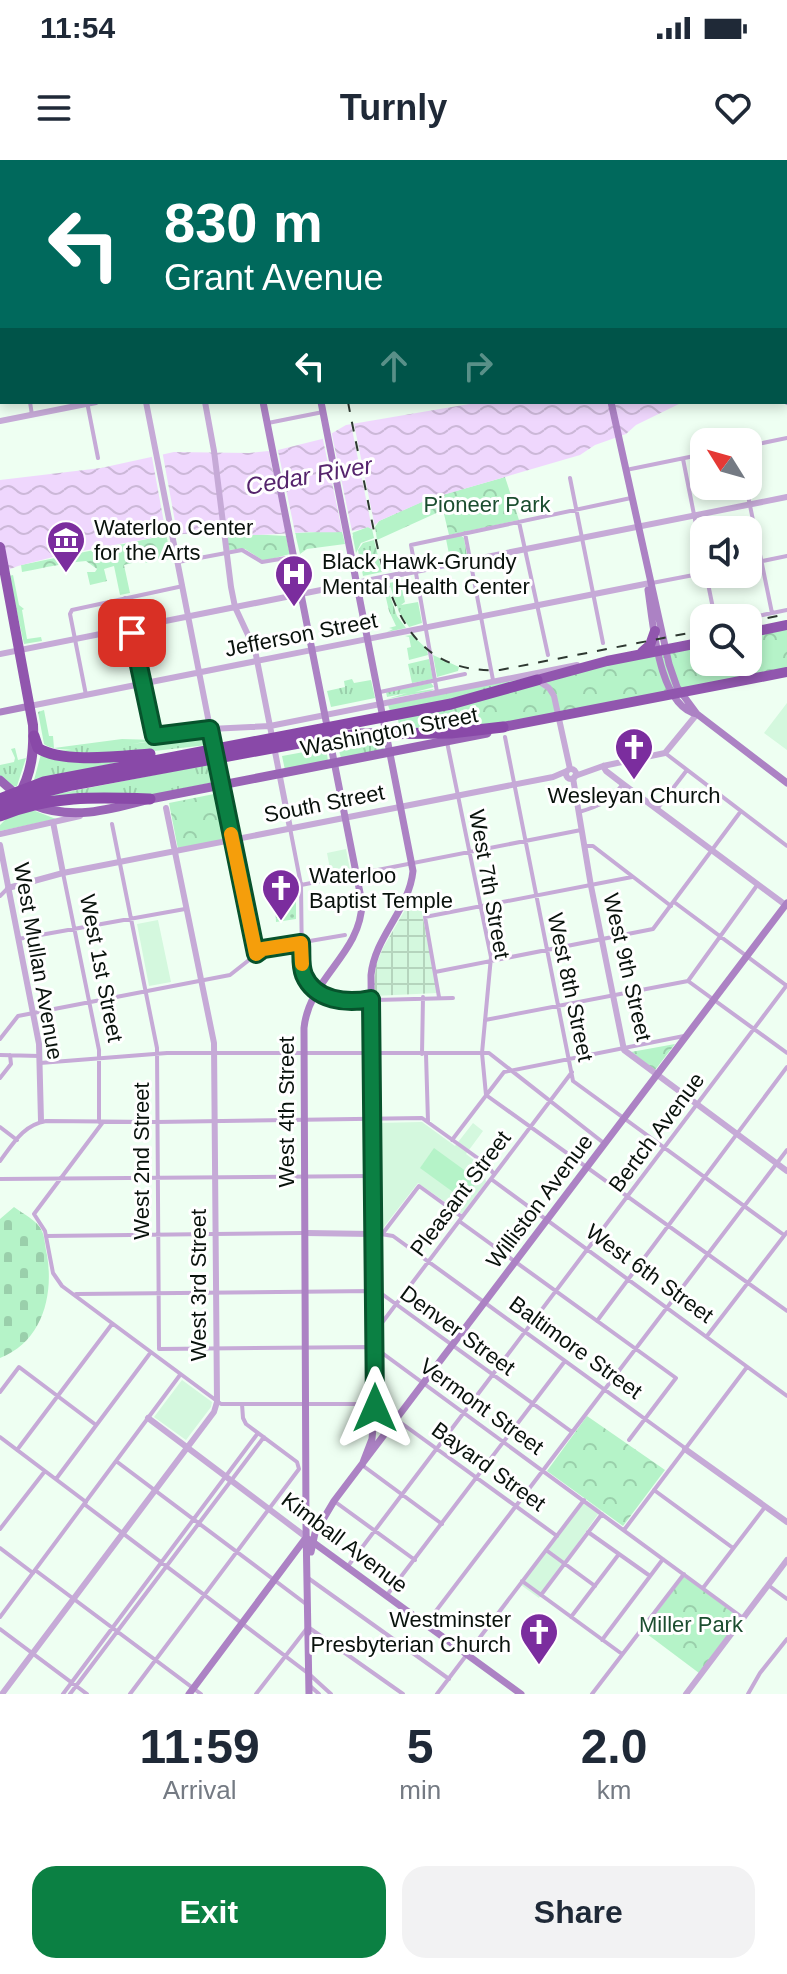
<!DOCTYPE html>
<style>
:root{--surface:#fff;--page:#f2f2f3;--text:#1f2937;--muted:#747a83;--accent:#0b8043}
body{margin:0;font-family:Arial,sans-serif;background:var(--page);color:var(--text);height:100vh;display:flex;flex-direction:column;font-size:30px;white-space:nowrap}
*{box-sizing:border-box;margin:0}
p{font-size:26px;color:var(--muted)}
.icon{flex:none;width:44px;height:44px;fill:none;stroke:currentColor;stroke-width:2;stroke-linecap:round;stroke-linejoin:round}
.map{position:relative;height:1534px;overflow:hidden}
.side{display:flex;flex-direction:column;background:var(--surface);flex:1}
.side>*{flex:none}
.top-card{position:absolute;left:0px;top:0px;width:788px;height:244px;box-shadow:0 4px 12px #0003;background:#00695c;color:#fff;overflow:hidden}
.needle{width:52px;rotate:307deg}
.fabs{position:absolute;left:690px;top:268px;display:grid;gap:16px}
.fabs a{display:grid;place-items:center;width:72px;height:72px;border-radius:16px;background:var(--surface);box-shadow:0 4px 12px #0003;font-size:40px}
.pin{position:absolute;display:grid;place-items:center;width:68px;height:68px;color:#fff;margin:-34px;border-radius:16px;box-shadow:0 4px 12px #0006}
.me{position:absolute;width:88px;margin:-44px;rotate:0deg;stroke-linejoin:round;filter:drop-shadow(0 0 6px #0008)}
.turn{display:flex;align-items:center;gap:28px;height:168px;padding:0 32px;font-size:36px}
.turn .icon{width:104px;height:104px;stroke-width:2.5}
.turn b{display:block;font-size:56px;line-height:68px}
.lanes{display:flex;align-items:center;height:76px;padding:0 32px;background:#0003;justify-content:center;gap:40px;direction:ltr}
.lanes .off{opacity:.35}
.eta{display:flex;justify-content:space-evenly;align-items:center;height:136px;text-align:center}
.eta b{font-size:48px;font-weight:600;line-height:56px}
.button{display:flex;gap:16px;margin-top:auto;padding:16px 32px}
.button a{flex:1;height:92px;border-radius:24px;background:var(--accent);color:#fff;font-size:32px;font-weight:600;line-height:92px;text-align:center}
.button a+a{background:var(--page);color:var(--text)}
.status{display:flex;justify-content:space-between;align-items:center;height:56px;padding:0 40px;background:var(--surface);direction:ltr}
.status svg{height:22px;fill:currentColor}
header{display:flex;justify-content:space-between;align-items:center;height:104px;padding:0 32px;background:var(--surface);font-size:36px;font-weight:600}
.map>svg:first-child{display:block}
</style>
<div class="status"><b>11:54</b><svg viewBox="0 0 49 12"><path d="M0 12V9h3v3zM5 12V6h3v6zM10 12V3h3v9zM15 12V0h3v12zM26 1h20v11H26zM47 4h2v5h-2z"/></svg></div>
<header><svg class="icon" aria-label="menu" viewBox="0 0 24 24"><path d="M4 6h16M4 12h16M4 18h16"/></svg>Turnly<svg class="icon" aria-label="heart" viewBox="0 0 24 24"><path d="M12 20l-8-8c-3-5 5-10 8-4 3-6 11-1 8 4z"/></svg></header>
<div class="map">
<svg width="787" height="1534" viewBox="0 0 787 1534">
<defs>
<pattern id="industrial-grid" width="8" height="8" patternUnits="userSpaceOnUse" patternTransform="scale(2)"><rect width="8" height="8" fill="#d4f8de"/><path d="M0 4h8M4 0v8" fill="none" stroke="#b5d4bd"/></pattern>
<pattern id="grass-tufts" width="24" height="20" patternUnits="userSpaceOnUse" patternTransform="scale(2)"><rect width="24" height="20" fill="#b5f3c8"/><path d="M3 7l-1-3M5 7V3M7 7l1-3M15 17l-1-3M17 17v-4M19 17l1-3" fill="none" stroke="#9acfab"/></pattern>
<pattern id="cemetery-stones" width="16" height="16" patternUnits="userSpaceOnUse" patternTransform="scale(2)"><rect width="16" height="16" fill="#b5f3c8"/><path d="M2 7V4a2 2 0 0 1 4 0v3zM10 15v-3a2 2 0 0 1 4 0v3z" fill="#9acfab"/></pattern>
<pattern id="park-crowns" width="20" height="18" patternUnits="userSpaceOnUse" patternTransform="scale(2)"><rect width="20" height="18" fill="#b5f3c8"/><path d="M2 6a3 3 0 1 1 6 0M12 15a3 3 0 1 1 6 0" fill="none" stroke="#9acfab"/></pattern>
<pattern id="garden-dots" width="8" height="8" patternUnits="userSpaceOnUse" patternTransform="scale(2)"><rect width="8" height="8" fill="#b5f3c8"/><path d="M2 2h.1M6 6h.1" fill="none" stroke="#9acfab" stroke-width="1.8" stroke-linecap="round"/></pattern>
<pattern id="water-waves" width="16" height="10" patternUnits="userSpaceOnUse" patternTransform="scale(2)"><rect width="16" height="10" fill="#efd7fd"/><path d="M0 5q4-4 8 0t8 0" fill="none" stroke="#ccb8d8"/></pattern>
</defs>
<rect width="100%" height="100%" fill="#eefff2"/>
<path fill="#d4f8de" d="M 787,543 L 787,590 L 764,573 Z
M 346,689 L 350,710 L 331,714 L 327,693 Z
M 158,760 L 171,822 L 149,826 L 137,764 Z
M 422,962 L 455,986 L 473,963 L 483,971 L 466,994 L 483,1007 L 486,1022 L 462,1054 L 418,1023 L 383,1068 L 377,1068 L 377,963 Z
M 182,1220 L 212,1242 L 211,1247 L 186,1280 L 154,1257 Z
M 586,1340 L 601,1350 L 539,1438 L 521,1425 Z"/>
<path fill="url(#industrial-grid)" d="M 418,733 L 438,833 L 373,836 L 376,805 L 383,788 L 413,736 Z"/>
<path fill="url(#grass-tufts)" d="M 368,367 L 372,369 L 374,378 L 361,383 L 356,393 L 352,373 Z
M 460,375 L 464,378 L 467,396 L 450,399 L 446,379 Z
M 374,380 L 382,412 L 363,416 L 358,390 L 363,383 Z
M 13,415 L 19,445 L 24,449 L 22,450 L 27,479 L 41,477 L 42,481 L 24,484 L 9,416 Z
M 394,422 L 394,430 L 402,429 L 405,442 L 401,445 L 418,442 L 422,463 L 409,467 L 399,452 L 389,423 Z
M 386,424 L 397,456 L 406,468 L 387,472 L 393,469 L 389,468 L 396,466 L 389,451 L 383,425 Z
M 412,475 L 427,489 L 428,495 L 409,500 L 407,488 L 411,487 L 409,477 L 405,476 Z
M 433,495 L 459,507 L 458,511 L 437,517 Z
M 429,499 L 433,519 L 412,523 L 408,504 Z
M 542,514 L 484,533 L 390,551 L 388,545 Z
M 352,519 L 354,523 L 371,520 L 375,538 L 331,547 L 327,531 L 345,527 L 344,521 Z
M 431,523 L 434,527 L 415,532 L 434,529 L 431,531 L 387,539 L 407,533 L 387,537 L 386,532 Z
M 44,550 L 49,576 L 53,576 L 54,588 L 122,579 L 156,580 L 204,572 L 132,584 L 205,574 L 207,585 L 119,595 L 56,591 L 129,584 C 108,585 60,596 44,584 L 38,552 Z
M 377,579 L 381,579 L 384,590 L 341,598 L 338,587 L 374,583 Z
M 15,588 L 18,600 L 26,598 L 17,626 L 13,627 L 0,617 L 0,605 L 14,602 L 15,598 L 11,589 Z
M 326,588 L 328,601 L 285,610 L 282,596 Z
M 41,594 L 149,596 L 34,620 Z
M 211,604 L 215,622 L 151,635 L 51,639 L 47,636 Z
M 30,649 L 56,659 L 0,671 L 0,665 L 10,655 Z"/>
<path fill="url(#cemetery-stones)" d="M 14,1047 C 23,1054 37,1060 42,1071 C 45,1078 45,1087 47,1095 C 54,1136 42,1182 0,1198 L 0,1059 Z"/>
<path fill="url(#park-crowns)" d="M 505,317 L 519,360 L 449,375 L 443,350 L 377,380 L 375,367 L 379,361 L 428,339 Z
M 226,370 L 251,370 L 251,374 L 286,376 L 290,394 L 264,401 L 245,389 L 229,390 Z
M 342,371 L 345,384 L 307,389 L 300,394 L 295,373 Z
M 167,375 L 169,399 L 162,401 L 161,398 L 146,403 L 144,400 L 124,405 L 130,433 L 120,435 L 114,406 L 104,409 L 107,421 L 90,425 L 87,412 L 95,412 L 97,409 L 86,401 C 65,403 48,407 22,412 L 21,405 Z
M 787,465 L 787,512 L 503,567 L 401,574 L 397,555 L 704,482 L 704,502 L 748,502 L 748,473 Z
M 219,633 L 229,679 L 178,689 L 169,643 Z
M 675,884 L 655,910 L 631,892 Z
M 587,1256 L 665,1310 L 623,1366 L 547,1311 Z
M 684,1416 L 740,1458 L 699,1513 L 643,1471 Z"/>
<path fill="url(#garden-dots)" d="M 296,741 L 296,759 L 276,762 L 275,744 Z"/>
<path fill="#b5f3c8" d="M 434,988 L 478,1020 L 464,1040 L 420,1008 Z"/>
<path fill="url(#water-waves)" d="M 481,242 L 683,242 L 636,265 L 626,274 L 595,285 L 580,295 L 429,339 L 379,361 L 371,369 L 368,367 C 349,374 329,372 310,372 C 290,373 271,375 251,375 L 250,370 L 167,375 L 61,395 L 18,406 L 0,413 L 0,320 L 101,308 L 174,292 L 249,293 L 278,290 L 322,279 L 346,265 Z"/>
<path fill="#eefff2" d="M 351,264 L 354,264 L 375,367 L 372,369 Z
M 331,270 L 353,376 L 343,375 L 322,275 Z
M 277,286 L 296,377 L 287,379 L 268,288 Z
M 162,290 L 178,378 L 167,379 L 151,292 Z"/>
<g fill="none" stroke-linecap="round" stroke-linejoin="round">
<path stroke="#c6aad7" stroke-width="4" d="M 14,0 L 17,2
M 444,0 L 445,2
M 503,0 L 503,2
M 626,0 L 629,2
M 710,0 L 711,2
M 780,0 L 781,2
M 67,2 L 68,0
M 786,7 L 787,7
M 0,29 L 2,28
M 0,97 L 2,107
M 0,145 L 2,144
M 786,239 L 787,243
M 30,242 L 32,255
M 87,242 L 98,298
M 268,263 L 323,252
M 748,286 L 787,278
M 683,299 L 704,405
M 626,310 L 704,294
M 570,318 L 603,483
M 746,326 L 772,453
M 519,362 L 548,495
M 465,373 L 493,520
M 178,402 L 242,390 L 262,402 L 292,397
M 748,404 L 787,396
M 706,414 L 715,458
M 652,423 L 704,413
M 125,438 L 153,574 L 160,578 L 210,569
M 748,458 L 787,450
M 380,532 L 465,514
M 437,532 L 411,385 L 631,338
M 86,535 L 70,454 L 72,450 L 183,426
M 505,577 L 573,921 L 784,1075
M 447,582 L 491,797 L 482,893 L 486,935 L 787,1151
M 665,593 L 787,686
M 657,649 L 687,610
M 579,652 C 600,646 610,641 623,624
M 112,664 L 157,888 L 159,1189
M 290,668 L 301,725 L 302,808 L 311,825 L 337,841 L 453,838
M 232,680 L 256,794
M 584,686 L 593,686 L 671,746
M 63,713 L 99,890 L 99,962
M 301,725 L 581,670
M 0,736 L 8,728
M 674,742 L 787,826
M 18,779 L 185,749
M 435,812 L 653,769 L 741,651
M 688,821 L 787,893
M 688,821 L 758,724
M 439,837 L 425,757 L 632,717
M 485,860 L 688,821
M 0,879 L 18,856 L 230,815 L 263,789 L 345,775
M 422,894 L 423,837
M 426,894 L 428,962
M 0,895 L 40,896
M 40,903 L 167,893 L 489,893 L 605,984
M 0,918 L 11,904 L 10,895
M 103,962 L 34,1054 L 45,1071 L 53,1113 L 62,1126 L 221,1244 L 375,1244 L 557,1376
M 0,967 L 17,980
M 452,980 L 504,912 L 684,876
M 0,1001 C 13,984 23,965 46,961 L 156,962 L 422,958 L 486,1004 L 494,1014
M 0,1019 L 371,1016
M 491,1019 L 787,1236
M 459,1061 L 676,1218 L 629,1280
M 375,1073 L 393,1076 L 685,1288
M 383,1073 L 419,1026 L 462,1057
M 46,1076 L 303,1073
M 76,1134 L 373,1131 L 382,1134 L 572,1272
M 597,1161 L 787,907
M 375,1172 L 572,912
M 707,1176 L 787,1072
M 159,1189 L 374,1187 L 743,1458
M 0,1232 L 19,1207 L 96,1265
M 0,1277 L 86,1342
M 17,1290 L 112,1164
M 116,1301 L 306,1444
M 362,1305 L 442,1364
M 56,1319 L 151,1192
M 654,1330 L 733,1388
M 334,1341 L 415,1400
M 84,1344 L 309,1514 L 331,1534
M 0,1369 L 45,1311
M 624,1370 L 747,1207
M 588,1372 L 650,1416
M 0,1388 L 33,1413
M 546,1390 L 595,1426
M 348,1406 L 787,825
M 35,1410 L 201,1534
M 308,1418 L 449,1519
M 522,1421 L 622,1494
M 768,1425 L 787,1439
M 703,1428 L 765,1347
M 387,1435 L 565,1201
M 541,1435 L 602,1354
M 0,1457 L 180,1215
M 571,1457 L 619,1394
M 426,1464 L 787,990
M 0,1469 L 87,1534
M 602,1480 L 663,1399
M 309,1525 L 319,1534
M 63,1534 L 258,1273
M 70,1534 L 264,1277
M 130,1534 L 299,1309 L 297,1302 L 246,1264 L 243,1258 L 242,1244
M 256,1534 L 308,1467 L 403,1534
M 437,1534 L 584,1340
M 592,1534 L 684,1414
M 748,1534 L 760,1513 L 787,1479"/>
<path stroke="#c6aad7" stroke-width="6" d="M 124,0 L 126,2
M 136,2 L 145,0
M 700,2 L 703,0
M 0,203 L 2,202
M 146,242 L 232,680
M 205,242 L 214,291 L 231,427 L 235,447 L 255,490 L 290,668
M 0,261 L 96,242
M 0,494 L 787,337
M 537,520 L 549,528 L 554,536 L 570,609
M 30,546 L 650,423
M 210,569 L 270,566 L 577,505
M 603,606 L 606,611 L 623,624 L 787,746
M566 614a5 5 0 1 1 10 0a5 5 0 1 1-10 0Z
M 575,616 L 603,606 L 665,593 L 697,554
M 573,618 L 591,726 L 624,890 L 787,1011
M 53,662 L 63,713
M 0,674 L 80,656
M 0,685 L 39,884 L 41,961
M 8,728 L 63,713 L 553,617 L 567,611
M 306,1073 L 372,1074
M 148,1258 L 306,1377
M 685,1289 L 787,1362
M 2,1534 L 214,1252 L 217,1242 L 214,883 L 166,648
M 686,1534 L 787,1400"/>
<path stroke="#ac82c4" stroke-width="7" d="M 273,0 L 273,2
M 561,0 L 562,2
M 221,2 L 222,0
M 263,242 L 362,743 C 361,794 309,818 304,868 L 306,1367 L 309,1534
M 321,242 L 413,711 C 409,750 375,776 371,815 L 375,1244 L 372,1279 L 362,1305
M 611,242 L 669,504 L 677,527 L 697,554
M 648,430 C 653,462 658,546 697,554 L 787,623
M 0,552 L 30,546
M 310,1380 L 521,1534
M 311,1392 L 315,1373 L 334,1341 L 787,743
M 189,1534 L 305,1379"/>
<path stroke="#9964b5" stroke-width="9" d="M 426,2 L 435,0
M 0,87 L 2,86
M 0,620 L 18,636
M 34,645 C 73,661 112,649 150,639 L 487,573"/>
<path stroke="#9156ae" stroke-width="10" d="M 0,387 L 33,565 C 34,590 32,613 19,635
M 748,473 L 787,465
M 642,492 L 650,485 L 655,471
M 537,520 L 607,501 L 704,482
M 503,567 L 787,512"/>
<path stroke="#8949a8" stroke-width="11" d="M 34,576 L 38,588 C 62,604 122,596 150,594
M 0,639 L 44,622 L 451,544 L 537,520
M 0,648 L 32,635 L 72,625 L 326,578 L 359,574 L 451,573 L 503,567
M 0,656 C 49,635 98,637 150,639"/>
<path stroke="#2e3831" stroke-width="2" stroke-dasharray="10 10" stroke-linecap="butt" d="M 306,0 L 307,2
M 786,120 L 787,120
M 348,242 C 355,279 363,315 370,352 C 386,428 401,515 500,510 L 704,470
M 748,462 L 787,454"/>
</g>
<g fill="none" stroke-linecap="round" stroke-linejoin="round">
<g stroke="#07532c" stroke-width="20">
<path id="route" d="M 132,473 L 154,576 L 210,569 L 256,794 L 263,789 L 301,783 C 302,794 300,805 304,815 C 315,841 347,844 371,839 L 375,1248"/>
</g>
<use href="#route" stroke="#0b8043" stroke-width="14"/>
<path stroke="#f59e0b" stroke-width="14" d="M 231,674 L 256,794 L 263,789 L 301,783 L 302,804"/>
</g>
<defs>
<g id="museum-pin" transform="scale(2)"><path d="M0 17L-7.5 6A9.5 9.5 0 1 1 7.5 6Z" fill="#7b2d9e" stroke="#fff"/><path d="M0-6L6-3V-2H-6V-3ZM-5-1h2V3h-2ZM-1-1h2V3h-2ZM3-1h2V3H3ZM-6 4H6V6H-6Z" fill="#fff"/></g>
<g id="hospital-pin" transform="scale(2)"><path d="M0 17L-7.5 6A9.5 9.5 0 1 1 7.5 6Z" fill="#7b2d9e" stroke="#fff"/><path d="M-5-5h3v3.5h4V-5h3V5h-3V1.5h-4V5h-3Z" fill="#fff"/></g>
<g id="church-pin" transform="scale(2)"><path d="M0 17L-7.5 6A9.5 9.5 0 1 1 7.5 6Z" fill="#7b2d9e" stroke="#fff"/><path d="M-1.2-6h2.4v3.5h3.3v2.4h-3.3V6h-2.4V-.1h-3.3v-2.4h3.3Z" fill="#fff"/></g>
</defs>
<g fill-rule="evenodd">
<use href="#museum-pin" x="66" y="380"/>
<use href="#hospital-pin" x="294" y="414"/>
<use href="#church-pin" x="634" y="587"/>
<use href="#church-pin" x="281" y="728"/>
<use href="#church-pin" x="539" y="1472"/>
</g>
<g text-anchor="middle" stroke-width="6" stroke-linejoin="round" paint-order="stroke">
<g font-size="22" fill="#1b4d2f" stroke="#fff">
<text x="487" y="352">Pioneer Park</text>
<text x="691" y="1472">Miller Park</text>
</g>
<g font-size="22" fill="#09120c" stroke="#fff" text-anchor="start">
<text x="94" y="375">Waterloo Center<tspan x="94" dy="25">for the Arts</tspan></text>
<text x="322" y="409">Black Hawk-Grundy<tspan x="322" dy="25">Mental Health Center</tspan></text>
<text x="634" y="643" text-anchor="middle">Wesleyan Church</text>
<text x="309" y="723">Waterloo<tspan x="309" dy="25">Baptist Temple</tspan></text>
<text x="511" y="1467" text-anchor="end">Westminster<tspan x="511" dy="25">Presbyterian Church</tspan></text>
</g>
<g font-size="22" fill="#09120c" stroke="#fff">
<text transform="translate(301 474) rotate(-11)" y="8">Jefferson Street</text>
<text transform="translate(389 571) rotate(-11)" y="8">Washington Street</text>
<text transform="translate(324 643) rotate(-11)" y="8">South Street</text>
<text transform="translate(490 724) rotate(80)" y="8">West 7th Street</text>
<text transform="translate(39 801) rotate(80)" y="8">West Mullan Avenue</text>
<text transform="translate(628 807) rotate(77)" y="8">West 9th Street</text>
<text transform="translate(102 808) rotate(79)" y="8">West 1st Street</text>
<text transform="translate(571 827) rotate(78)" y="8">West 8th Street</text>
<text transform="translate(286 952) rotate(-90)" y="8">West 4th Street</text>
<text transform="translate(656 972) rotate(-53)" y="8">Bertch Avenue</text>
<text transform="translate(141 1001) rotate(-90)" y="8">West 2nd Street</text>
<text transform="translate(460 1033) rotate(-53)" y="8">Pleasant Street</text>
<text transform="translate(539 1041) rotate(-53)" y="8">Williston Avenue</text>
<text transform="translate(650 1113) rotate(36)" y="8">West 6th Street</text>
<text transform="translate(198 1125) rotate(-90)" y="8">West 3rd Street</text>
<text transform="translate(458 1170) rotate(36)" y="8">Denver Street</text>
<text transform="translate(576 1187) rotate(36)" y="8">Baltimore Street</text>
<text transform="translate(482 1246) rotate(36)" y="8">Vermont Street</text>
<text transform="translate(489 1306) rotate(36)" y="8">Bayard Street</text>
<text transform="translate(345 1382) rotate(37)" y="8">Kimball Avenue</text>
</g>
<g font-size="24" font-style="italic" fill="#55246c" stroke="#fff">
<text transform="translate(309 316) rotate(-10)" y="8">Cedar River</text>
</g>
</g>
</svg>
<div class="fabs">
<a><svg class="needle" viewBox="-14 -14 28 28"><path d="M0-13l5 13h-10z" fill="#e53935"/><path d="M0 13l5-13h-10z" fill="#747a83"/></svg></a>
<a><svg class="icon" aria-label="sound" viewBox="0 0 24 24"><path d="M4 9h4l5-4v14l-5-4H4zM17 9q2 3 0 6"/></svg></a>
<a><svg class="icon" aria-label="search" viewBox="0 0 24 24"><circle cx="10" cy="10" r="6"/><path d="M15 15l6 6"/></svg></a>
</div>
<div class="pin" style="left:132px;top:473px;background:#d93025"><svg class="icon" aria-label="arrive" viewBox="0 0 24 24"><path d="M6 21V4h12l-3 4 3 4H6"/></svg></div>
<svg class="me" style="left:375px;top:1248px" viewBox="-20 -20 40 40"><path d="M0-17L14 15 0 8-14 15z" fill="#0b8043" stroke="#fff" stroke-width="4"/></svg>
<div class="top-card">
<div class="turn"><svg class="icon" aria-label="left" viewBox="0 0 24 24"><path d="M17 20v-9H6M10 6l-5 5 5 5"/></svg><div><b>830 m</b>Grant Avenue</div></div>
<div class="lanes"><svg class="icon" aria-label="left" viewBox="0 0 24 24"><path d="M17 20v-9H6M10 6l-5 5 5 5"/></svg><svg class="icon off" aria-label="ahead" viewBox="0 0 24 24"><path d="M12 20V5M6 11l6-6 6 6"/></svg><svg class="icon off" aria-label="right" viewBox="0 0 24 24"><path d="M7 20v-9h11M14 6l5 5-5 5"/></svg></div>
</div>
</div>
<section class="side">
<div class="eta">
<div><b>11:59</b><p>Arrival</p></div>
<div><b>5</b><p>min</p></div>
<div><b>2.0</b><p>km</p></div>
</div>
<div class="button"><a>Exit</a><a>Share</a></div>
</section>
